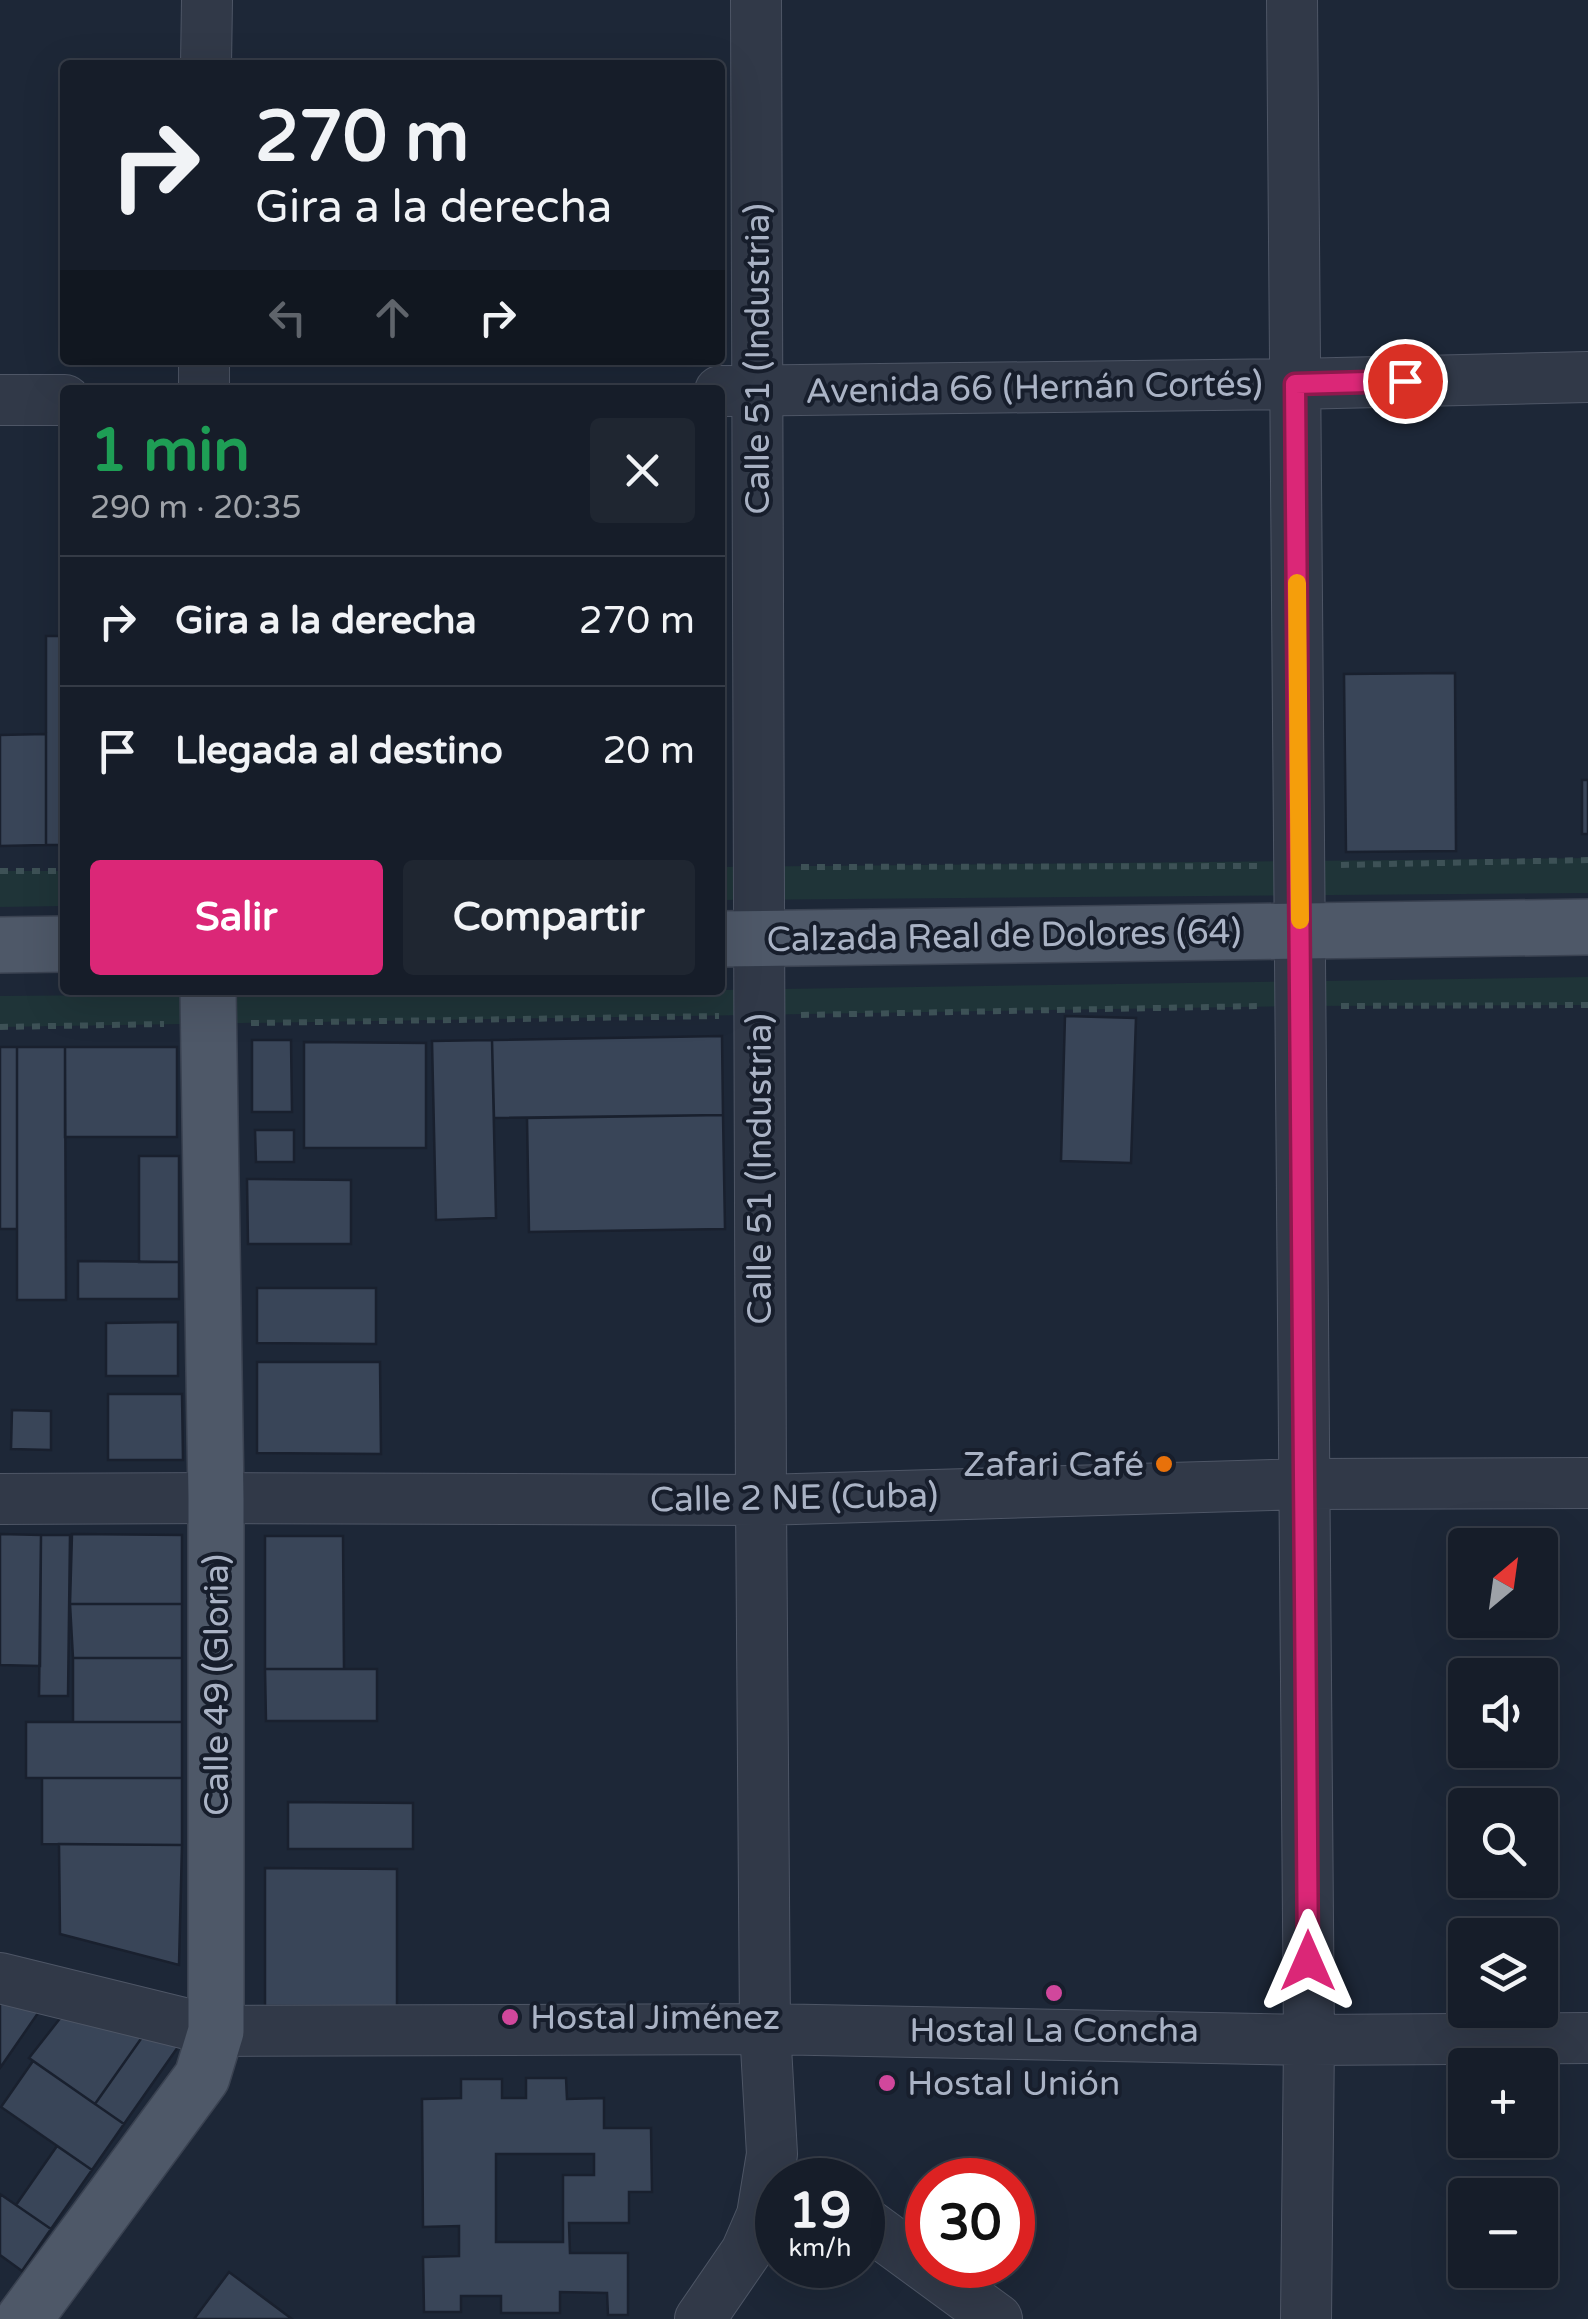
<!DOCTYPE html>
<html lang="es">
<meta charset="utf-8">
<style>
:root{--surface:#161d29;--page:#1f2631;--text:#f1f3f6;--muted:#9ea2a8;--line:#353b46;--accent:#db2777}
body{margin:0;font-family:"Varela Round",sans-serif;background:var(--page);color:var(--text);height:100vh;display:flex;flex-direction:column;font-size:38px;white-space:nowrap}
*{box-sizing:border-box;margin:0}
p{font-size:32px;color:var(--muted)}
.icon{flex:none;width:55px;height:55px;fill:none;stroke:currentColor;stroke-width:2;stroke-linecap:round;stroke-linejoin:round}
.map{position:relative;flex:1;overflow:hidden}
.details{position:absolute;left:60px;top:385px;width:665px;height:610px;display:flex;flex-direction:column;background:var(--surface);border-radius:10px;box-shadow:0 10px 40px #0002,0 0 0 2px var(--line)}
.details>*{flex:none}
.top-card{position:absolute;left:60px;top:60px;width:665px;height:305px;border-radius:10px;box-shadow:0 10px 40px #0002,0 0 0 2px var(--line);background:#161d29;color:var(--text);overflow:hidden}
.needle{width:65px;rotate:29deg}
.tools{position:absolute;left:1448px;top:1528px;display:grid;gap:20px}
.tools a{display:grid;place-items:center;width:110px;height:110px;border-radius:10px;background:var(--surface);box-shadow:0 10px 40px #0002,0 0 0 2px var(--line);font-size:50px}
.speed{position:absolute;left:755px;top:2158px;display:flex;gap:20px;font-size:50px;font-weight:700;text-align:center}
.speed>*{display:grid;place-content:center;width:130px;height:130px;border-radius:50%;background:var(--surface);box-shadow:0 10px 40px #0002,0 0 0 2px var(--line);line-height:1}
.speed small{font-size:25px;font-weight:400}
.speed .limit{border:15px solid #d22;background:#fff;color:#111}
.pin{position:absolute;display:grid;place-items:center;width:85px;height:85px;color:#fff;margin:-42px;border:5px solid #fff;border-radius:50%;box-shadow:0 2px 10px #0007}
.me{position:absolute;width:110px;margin:-55px;rotate:0deg;stroke-linejoin:round;filter:drop-shadow(0 0 8px #0008)}
.turn{display:flex;align-items:center;gap:35px;height:210px;padding:0 30px;font-size:45px}
.turn .icon{width:130px;height:130px;stroke-width:2.5}
.turn b{display:block;font-size:70px;line-height:85px}
.lanes{display:flex;align-items:center;height:95px;padding:0 30px;background:#0003;justify-content:center;gap:50px;direction:ltr}
.lanes .off{opacity:.35}
.round{display:grid;place-items:center;flex:none;width:105px;height:105px;border-radius:10px;background:var(--page)}
.head{display:flex;align-items:center;justify-content:space-between;height:170px;padding:0 30px}
h1{font-size:60px;font-weight:800;line-height:75px;color:#1e9e55}
.primary-button{display:flex;gap:20px;margin-top:auto;padding:20px 30px}
.primary-button a{flex:1;height:115px;border-radius:10px;background:var(--accent);color:#fff;font-size:40px;font-weight:800;line-height:115px;text-align:center}
.primary-button a+a{background:var(--page);color:var(--text)}
ul{padding:0;list-style:none}
li{display:flex;align-items:center;gap:30px;height:130px;padding:0 30px;border-top:2px solid var(--line)}
li div{flex:1}
li b{display:block;font-size:38px}
li em{font-style:normal}
.map>svg:first-child{display:block}
</style>
<div class="map">
<svg width="1588" height="2319" viewBox="0 0 1588 2319">
<rect width="100%" height="100%" fill="#1d2737"/>
<path fill="#1f3438" d="M 1588,858 L 1588,893 L 720,900 L 720,867 Z
M 0,871 L 65,871 L 65,906 L 0,907 Z
M 1588,977 L 1588,1005 L 1300,1006 L 0,1027 L 0,996 L 720,990 Z"/>
<path fill="#394558" stroke="#19202e" stroke-width="2.5" fill-rule="evenodd" d="M 46,636 L 65,636 L 65,845 L 46,845 Z
M 1455,673 L 1456,851 L 1346,852 L 1344,674 Z
M 46,734 L 46,845 L 0,846 L 0,735 Z
M 1582,780 L 1588,780 L 1588,834 L 1582,834 Z
M 1065,1016 L 1136,1018 L 1131,1163 L 1061,1161 Z
M 722,1036 L 723,1115 L 494,1118 L 492,1040 Z
M 252,1040 L 291,1040 L 292,1112 L 252,1112 Z
M 492,1040 L 496,1218 L 436,1220 L 432,1041 Z
M 304,1042 L 426,1043 L 426,1148 L 304,1148 Z
M 0,1047 L 17,1047 L 17,1229 L 0,1229 Z
M 17,1047 L 65,1047 L 66,1300 L 17,1300 Z
M 65,1047 L 177,1047 L 177,1137 L 65,1137 Z
M 723,1115 L 725,1229 L 529,1232 L 527,1118 Z
M 255,1130 L 294,1130 L 294,1162 L 256,1162 Z
M 139,1156 L 179,1156 L 179,1262 L 139,1262 Z
M 247,1179 L 351,1180 L 351,1244 L 248,1244 Z
M 78,1261 L 179,1262 L 179,1299 L 78,1299 Z
M 257,1288 L 376,1288 L 376,1344 L 257,1343 Z
M 178,1322 L 178,1376 L 106,1376 L 106,1323 Z
M 257,1362 L 380,1362 L 381,1454 L 257,1453 Z
M 108,1394 L 182,1394 L 183,1460 L 108,1460 Z
M 12,1410 L 51,1411 L 51,1450 L 11,1449 Z
M 0,1534 L 41,1535 L 40,1666 L 0,1665 Z
M 72,1534 L 182,1535 L 182,1604 L 70,1604 Z
M 41,1535 L 70,1535 L 68,1696 L 39,1696 Z
M 265,1536 L 343,1536 L 344,1669 L 265,1669 Z
M 70,1604 L 182,1604 L 182,1658 L 73,1658 Z
M 73,1658 L 182,1658 L 182,1722 L 73,1722 Z
M 265,1669 L 377,1669 L 377,1721 L 266,1721 Z
M 26,1722 L 182,1722 L 182,1778 L 26,1778 Z
M 42,1778 L 182,1778 L 182,1845 L 42,1844 Z
M 288,1802 L 413,1803 L 413,1849 L 288,1849 Z
M 59,1844 L 182,1845 L 179,1965 L 60,1934 Z
M 265,1868 L 397,1869 L 397,2006 L 265,2006 Z
M 0,1996 L 45,2003 L 0,2068 Z
M 69,2007 L 150,2026 L 95,2104 L 29,2058 Z
M 150,2026 L 185,2037 L 124,2124 L 95,2104 Z
M 33,2061 L 124,2124 L 92,2170 L 1,2107 Z
M 526,2078 L 566,2078 L 567,2099 L 604,2098 L 604,2128 L 651,2128 L 652,2192 L 629,2192 L 629,2223 L 569,2223 L 570,2253 L 628,2253 L 628,2315 L 608,2315 L 607,2293 L 560,2292 L 560,2313 L 501,2313 L 501,2296 L 461,2296 L 461,2312 L 424,2312 L 423,2257 L 459,2256 L 459,2226 L 423,2227 L 422,2099 L 461,2098 L 461,2079 L 502,2079 L 502,2098 L 526,2098 ZM 496,2154 L 594,2154 L 594,2175 L 563,2175 L 563,2242 L 496,2242 Z
M 57,2146 L 92,2170 L 51,2229 L 16,2205 Z
M 0,2194 L 51,2229 L 22,2271 L 0,2255 Z
M 229,2272 L 292,2319 L 194,2319 Z"/>
<g fill="none" stroke-linecap="round" stroke-linejoin="round">
<g stroke="#4e5666" stroke-width="52">
<path id="minor" d="M 1292,0 L 1309,2040 L 1306,2319
M 206,65 L 207,0
M 204,390 L 204,360
M 720,391 L 1295,384 L 1588,377
M 0,400 L 65,400
M 0,1499 L 216,1498 L 761,1500 L 1305,1484 L 1588,1483
M 0,1978 L 216,2031 L 765,2029 L 1309,2040 L 1588,2038
M 862,2220 L 997,2319
M 700,2319 L 746,2252 L 762,2215 L 772,2154 L 765,2029 L 761,1500 L 756,0"/>
</g>
<g stroke="#3a4251" stroke-width="58">
<path id="major" d="M 720,939 L 1588,927
M 0,945 L 65,944
M 24,2319 L 202,2077 L 216,2031 L 216,1498 L 208,990"/>
</g>
<path stroke="#3d5156" stroke-width="6" stroke-dasharray="8 8" stroke-linecap="butt" d="M 1341,865 L 1588,860
M 801,867 L 1259,866
M 0,871 L 65,871
M 1341,1006 L 1588,1005
M 801,1015 L 1259,1006
M 251,1023 L 719,1016
M 0,1027 L 164,1024"/>
<use href="#minor" stroke="#313948" stroke-width="50"/>
<use href="#major" stroke="#4e5868" stroke-width="55"/>
</g>
<g fill="none" stroke-linecap="round" stroke-linejoin="round">
<g stroke="#8e194d" stroke-width="25">
<path id="route" d="M 1308,1961 L 1295,384 L 1405,381"/>
</g>
<use href="#route" stroke="#db2777" stroke-width="18"/>
<path stroke="#f59e0b" stroke-width="18" d="M 1297,583 L 1300,920"/>
</g>
<circle fill="#e8710a" stroke="#171e2c" stroke-width="4" cx="1164" cy="1464" r="10"/>
<g fill="#d1479c" stroke="#171e2c" stroke-width="4">
<circle cx="1054" cy="1993" r="10"/>
<circle cx="510" cy="2017" r="10"/>
<circle cx="887" cy="2083" r="10"/>
</g>
<g text-anchor="middle" stroke-width="8" stroke-linejoin="round" paint-order="stroke">
<g font-size="35" fill="#aab3c5" stroke="#171e2c">
<text transform="translate(757 359) rotate(-90)" y="12">Calle 51 (Industria)</text>
<text transform="translate(1034 387) rotate(-1)" y="12">Avenida 66 (Hernán Cortés)</text>
<text transform="translate(1004 935) rotate(-1)" y="12">Calzada Real de Dolores (64)</text>
<text transform="translate(759 1169) rotate(-90)" y="12">Calle 51 (Industria)</text>
<text transform="translate(794 1497) rotate(-1)" y="12">Calle 2 NE (Cuba)</text>
<text transform="translate(216 1685) rotate(-90)" y="12">Calle 49 (Gloria)</text>
</g>
<g font-size="35" fill="#aab3c5" stroke="#171e2c" text-anchor="start">
<text x="1144" y="1476" text-anchor="end">Zafari Café</text>
<text x="530" y="2029">Hostal Jiménez</text>
<text x="1054" y="2042" text-anchor="middle">Hostal La Concha</text>
<text x="907" y="2095">Hostal Unión</text>
</g>
</g>
</svg>
<div class="tools">
<a><svg class="needle" viewBox="-14 -14 28 28"><path d="M0-13l5 13h-10z" fill="#e53935"/><path d="M0 13l5-13h-10z" fill="#9ea2a8"/></svg></a>
<a><svg class="icon" aria-label="sound" viewBox="0 0 24 24"><path d="M4 9h4l5-4v14l-5-4H4zM17 9q2 3 0 6"/></svg></a>
<a><svg class="icon" aria-label="search" viewBox="0 0 24 24"><circle cx="10" cy="10" r="6"/><path d="M15 15l6 6"/></svg></a>
<a><svg class="icon" aria-label="layers" viewBox="0 0 24 24"><path d="M12 4l9 5-9 5-9-5zM3 14l9 5 9-5"/></svg></a>
<a>+</a>
<a>−</a>
</div>
<div class="speed"><div>19<small>km/h</small></div><div class="limit">30</div></div>
<div class="pin" style="left:1405px;top:381px;background:#d93025"><svg class="icon" aria-label="arrive" viewBox="0 0 24 24"><path d="M6 21V4h12l-3 4 3 4H6"/></svg></div>
<svg class="me" style="left:1308px;top:1961px" viewBox="-20 -20 40 40"><path d="M0-17L14 15 0 8-14 15z" fill="#db2777" stroke="#fff" stroke-width="4"/></svg>
<div class="top-card">
<div class="turn"><svg class="icon" aria-label="right" viewBox="0 0 24 24"><path d="M7 20v-9h11M14 6l5 5-5 5"/></svg><div><b>270 m</b>Gira a la derecha</div></div>
<div class="lanes"><svg class="icon off" aria-label="left" viewBox="0 0 24 24"><path d="M17 20v-9H6M10 6l-5 5 5 5"/></svg><svg class="icon off" aria-label="ahead" viewBox="0 0 24 24"><path d="M12 20V5M6 11l6-6 6 6"/></svg><svg class="icon" aria-label="right" viewBox="0 0 24 24"><path d="M7 20v-9h11M14 6l5 5-5 5"/></svg></div>
</div>
<section class="details">
<div class="head"><div><h1>1 min</h1><p>290 m · 20:35</p></div><a class="round"><svg class="icon" aria-label="close" viewBox="0 0 24 24"><path d="M6 6l12 12M18 6L6 18"/></svg></a></div>
<ul>
<li><svg class="icon" aria-label="right" viewBox="0 0 24 24"><path d="M7 20v-9h11M14 6l5 5-5 5"/></svg><div><b>Gira a la derecha</b></div><em>270 m</em></li>
<li><svg class="icon" aria-label="arrive" viewBox="0 0 24 24"><path d="M6 21V4h12l-3 4 3 4H6"/></svg><div><b>Llegada al destino</b></div><em>20 m</em></li>
</ul>
<div class="primary-button"><a>Salir</a><a>Compartir</a></div>
</section>
</div>
